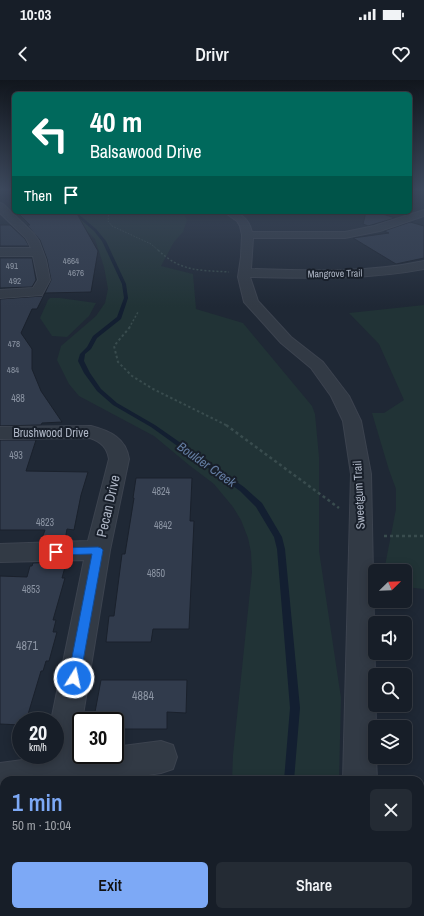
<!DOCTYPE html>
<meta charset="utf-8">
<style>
:root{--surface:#171e28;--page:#242b34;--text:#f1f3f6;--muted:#9ea2a8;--line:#363c45;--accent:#7da9f6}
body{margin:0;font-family:"Archivo Narrow",sans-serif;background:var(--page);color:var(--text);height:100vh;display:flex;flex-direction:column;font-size:15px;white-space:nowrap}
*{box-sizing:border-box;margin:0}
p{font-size:13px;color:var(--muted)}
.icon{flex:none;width:22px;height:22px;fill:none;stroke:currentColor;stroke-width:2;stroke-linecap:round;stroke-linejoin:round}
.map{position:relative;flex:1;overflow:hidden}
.sheet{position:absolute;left:0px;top:696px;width:424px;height:140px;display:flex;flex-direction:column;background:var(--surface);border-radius:12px 12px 0 0;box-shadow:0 2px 10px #0003,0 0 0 1px var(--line)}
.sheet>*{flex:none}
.top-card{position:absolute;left:12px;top:12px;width:400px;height:122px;border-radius:6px;box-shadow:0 2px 10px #0003,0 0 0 1px var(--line);background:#00695c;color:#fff;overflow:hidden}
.needle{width:26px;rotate:67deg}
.buttons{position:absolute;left:368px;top:484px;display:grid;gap:8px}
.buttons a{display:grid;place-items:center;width:44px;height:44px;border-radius:6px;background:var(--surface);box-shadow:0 2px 10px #0003,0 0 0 1px var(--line);font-size:20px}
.speed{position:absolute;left:12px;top:632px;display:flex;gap:8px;font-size:20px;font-weight:700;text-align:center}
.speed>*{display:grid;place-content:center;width:52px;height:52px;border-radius:50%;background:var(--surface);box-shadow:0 2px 10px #0003,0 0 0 1px var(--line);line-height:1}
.speed small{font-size:10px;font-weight:400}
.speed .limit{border:2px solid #111;border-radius:6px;background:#fff;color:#111}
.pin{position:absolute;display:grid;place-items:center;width:34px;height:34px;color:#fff;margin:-17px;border-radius:8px;box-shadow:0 2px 6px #0006}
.me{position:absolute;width:44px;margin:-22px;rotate:10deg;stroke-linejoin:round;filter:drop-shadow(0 0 3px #0008)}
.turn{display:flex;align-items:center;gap:14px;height:84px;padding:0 12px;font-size:18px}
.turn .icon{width:52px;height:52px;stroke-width:2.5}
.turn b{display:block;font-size:28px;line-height:34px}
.then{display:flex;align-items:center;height:38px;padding:0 12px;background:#0003;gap:8px;font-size:15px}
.round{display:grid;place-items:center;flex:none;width:42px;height:42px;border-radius:6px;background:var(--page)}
.head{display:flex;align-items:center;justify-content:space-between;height:68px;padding:0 12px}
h1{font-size:24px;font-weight:600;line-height:30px;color:var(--accent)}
.button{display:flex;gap:8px;margin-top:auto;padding:8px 12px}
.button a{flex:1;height:46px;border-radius:6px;background:var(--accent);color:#111;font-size:16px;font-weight:600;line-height:46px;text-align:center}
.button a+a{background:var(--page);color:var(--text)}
.status{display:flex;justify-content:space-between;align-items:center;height:28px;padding:0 20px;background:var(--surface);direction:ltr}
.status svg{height:11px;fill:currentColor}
header{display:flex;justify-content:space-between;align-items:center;height:52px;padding:0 12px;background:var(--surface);font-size:18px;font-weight:600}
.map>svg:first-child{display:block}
</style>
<div class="status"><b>10:03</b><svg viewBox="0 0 49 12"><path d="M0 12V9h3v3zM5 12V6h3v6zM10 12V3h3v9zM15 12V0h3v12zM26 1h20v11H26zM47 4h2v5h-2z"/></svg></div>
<header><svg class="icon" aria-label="back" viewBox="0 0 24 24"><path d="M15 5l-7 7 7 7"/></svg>Drivr<svg class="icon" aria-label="heart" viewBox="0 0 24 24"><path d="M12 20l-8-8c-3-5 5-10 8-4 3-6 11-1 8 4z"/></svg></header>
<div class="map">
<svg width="424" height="836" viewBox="0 0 424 836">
<rect width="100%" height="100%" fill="#1f2835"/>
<path fill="#213336" d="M 61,132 L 183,132 L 187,140 L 183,152 L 174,162 L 161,186 L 193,194 L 196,229 L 243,243 L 312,326 L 315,334 L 319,377 L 319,471 L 341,618 L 339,700 L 232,700 L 233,675 L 252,492 L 251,472 L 248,458 L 241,440 L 233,427 L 214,404 L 189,385 L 154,356 L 79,316 L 69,304 L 57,280 L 61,266 L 96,236 L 105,223 L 108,209 L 104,187 L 95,159 L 89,153 Z
M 50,218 L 60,218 L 96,223 L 89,236 L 67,257 L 52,256 L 40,238 L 48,220 Z
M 424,225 L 424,509 L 405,507 L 405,491 L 384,491 L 396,429 L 396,409 L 389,390 L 372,333 L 384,333 L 404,320 L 379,264 L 349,233 Z
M 210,832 L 340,832 L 340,836 L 209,836 Z"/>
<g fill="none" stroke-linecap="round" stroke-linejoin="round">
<path fill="#131f31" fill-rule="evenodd" d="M 72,132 L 76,132 L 96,149 L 106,161 L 126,204 L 128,218 L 121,239 L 97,258 L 91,269 L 85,274 L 84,281 L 90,293 L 101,309 L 117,323 L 155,345 L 244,407 L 262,423 L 282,457 L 285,469 L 300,628 L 294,700 L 284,700 L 290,628 L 277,469 L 274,457 L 256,427 L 240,411 L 151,347 L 113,325 L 97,311 L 84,293 L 78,281 L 80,274 L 87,267 L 93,256 L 117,237 L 124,218 L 122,204 L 102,161 L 94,151 Z
M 273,832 L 285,832 L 284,836 L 272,836 Z"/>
</g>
<path fill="#313b4c" stroke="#1a212c" d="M 17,132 L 76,132 L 98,171 L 91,212 L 45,213 L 51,200 L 47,179 L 40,160 L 27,145 L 30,145 Z
M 366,132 L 376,132 L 395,138 L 368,146 L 363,144 Z
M 410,142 L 424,146 L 424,178 L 396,184 L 353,158 L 389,153 L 384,151 Z
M 0,145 L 10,145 L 25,159 L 29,166 L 0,166 Z
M 0,178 L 32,178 L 36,200 L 32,207 L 0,208 Z
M 45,213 L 37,229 L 32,229 L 21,253 L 32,269 L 32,289 L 41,311 L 62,342 L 42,343 L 41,345 L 0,346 L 0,219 L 42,216 Z
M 0,360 L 36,360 L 26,391 L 88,392 L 81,415 L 74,450 L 67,449 L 65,460 L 41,461 L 45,450 L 0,450 Z
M 136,398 L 192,398 L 190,441 L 194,441 L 189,549 L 153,549 L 151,562 L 106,562 L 109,536 L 114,536 L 122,474 L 125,474 L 134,418 L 133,418 Z
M 60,482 L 58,487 L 65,487 L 62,498 L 65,498 L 53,540 L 56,540 L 53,552 L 57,552 L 49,581 L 46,581 L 43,591 L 41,591 L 26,641 L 21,641 L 21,645 L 0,644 L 0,496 L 27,497 L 30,486 L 32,486 L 33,483 Z
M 101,600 L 187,600 L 186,633 L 167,632 L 167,649 L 115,649 L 115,641 L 98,641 L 99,632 L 95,632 Z"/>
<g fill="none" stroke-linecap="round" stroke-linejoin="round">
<g stroke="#3c434f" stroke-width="2">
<path id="minor" d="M 0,123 L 3,124 L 34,154 L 39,161 L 46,180 L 50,200 L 42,215 L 0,218 L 0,210 L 33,208 L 38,200 L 33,176 L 0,176 L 0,168 L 31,168 L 26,158 L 0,133 Z
M 424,130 L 424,136 L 380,151 L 345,158 L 253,158 L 251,189 C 310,191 367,193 424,181 L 424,189 C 366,200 309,198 250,197 L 258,221 L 291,257 L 323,282 L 349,316 L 361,341 L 371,394 L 376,647 L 375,677 L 376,677 L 377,700 L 343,700 L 351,394 L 343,341 L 331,316 L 311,288 L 281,263 L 244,222 L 238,197 L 241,177 L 242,155 L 240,146 L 237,141 L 224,132 C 239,132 248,136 252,152 L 345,152 L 374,146 Z
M 91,346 C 110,351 126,358 129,379 L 110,470 L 82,641 L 81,641 L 78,672 L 81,672 L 81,675 L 115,675 L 115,667 L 161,661 L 173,665 L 177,677 L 173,689 L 161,693 L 116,700 L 4,700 L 4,716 L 0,717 L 0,683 L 45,677 L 45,675 L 55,675 L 55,641 L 51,641 L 84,480 L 0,482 L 0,464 L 88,461 L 109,379 C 107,367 101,362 90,358 L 0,359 L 0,347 Z
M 341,832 L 381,832 L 381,836 L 341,836 Z"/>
</g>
<path stroke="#394c4e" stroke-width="1" stroke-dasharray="1.5 1.5" stroke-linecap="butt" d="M 109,132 L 108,141 L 112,146 L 151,164 L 159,171"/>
<path stroke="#394c4e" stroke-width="1.5" stroke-dasharray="2 2" stroke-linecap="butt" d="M 158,170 C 181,192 199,190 229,192
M 129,248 L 138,232"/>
<path stroke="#394c4e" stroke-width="2" stroke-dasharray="2.5 2.5" stroke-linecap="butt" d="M 130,247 L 114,266 L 118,282 L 132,296 L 153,309 L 228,346"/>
<path stroke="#394c4e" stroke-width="2.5" stroke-dasharray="3 3" stroke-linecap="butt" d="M 226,345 L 339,428
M 384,456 L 424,456"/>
<use href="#minor" fill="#323a45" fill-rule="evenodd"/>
</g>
<linearGradient id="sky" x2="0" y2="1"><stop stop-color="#11161d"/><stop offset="0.48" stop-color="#3c485c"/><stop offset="1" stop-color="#3c485c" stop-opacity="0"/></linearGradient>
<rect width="424" height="227" fill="url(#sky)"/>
<path fill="#1a73e8" stroke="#114b97" d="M 98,467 L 101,468 L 103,470 L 80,598 L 78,602 L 74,603 L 70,602 L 68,598 L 92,474 L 56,475 L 52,474 L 51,472 L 52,469 L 56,468 Z"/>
<g text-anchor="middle" stroke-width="4" stroke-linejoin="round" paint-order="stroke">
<g font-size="9" fill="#8b94a3">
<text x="71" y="184">4664</text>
<text x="12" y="189">491</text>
<text x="76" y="196">4676</text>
<text x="15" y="204">492</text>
<text x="14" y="267">478</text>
<text x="13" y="293">484</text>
</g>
<g font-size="10" fill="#acb4c3" stroke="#181f2a">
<text transform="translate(335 193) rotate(-1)" y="4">Mangrove Trail</text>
</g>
<g font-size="10" fill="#8b94a3">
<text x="18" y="322">488</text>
<text x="16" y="379">493</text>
<text x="161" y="415">4824</text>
<text x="45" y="446">4823</text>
<text x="163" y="449">4842</text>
<text x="156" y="497">4850</text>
<text x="31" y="513">4853</text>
</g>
<g font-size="12" fill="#acb4c3" stroke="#181f2a">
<text x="51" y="357">Brushwood Drive</text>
<text transform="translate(359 415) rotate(-93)" y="4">Sweetgum Trail</text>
</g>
<g font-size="12" fill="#8b94a3">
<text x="27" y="570">4871</text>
<text x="143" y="620">4884</text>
</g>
<g font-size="13" font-style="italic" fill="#647da2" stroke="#181f2a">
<text transform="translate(207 384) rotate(35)" y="5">Boulder Creek</text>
</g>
<g font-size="14" fill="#acb4c3" stroke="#181f2a">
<text transform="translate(108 426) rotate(-77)" y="5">Pecan Drive</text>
</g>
</g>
</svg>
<div class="buttons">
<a><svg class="needle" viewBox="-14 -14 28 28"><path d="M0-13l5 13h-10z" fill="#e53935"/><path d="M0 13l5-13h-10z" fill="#9ea2a8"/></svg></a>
<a><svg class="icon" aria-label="sound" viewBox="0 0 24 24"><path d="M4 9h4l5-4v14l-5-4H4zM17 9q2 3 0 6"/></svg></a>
<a><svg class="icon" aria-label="search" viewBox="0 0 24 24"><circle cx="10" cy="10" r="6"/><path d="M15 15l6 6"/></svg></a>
<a><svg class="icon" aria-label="layers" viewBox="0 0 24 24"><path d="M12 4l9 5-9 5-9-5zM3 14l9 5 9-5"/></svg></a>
</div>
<div class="speed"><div>20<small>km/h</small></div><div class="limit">30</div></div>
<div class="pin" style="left:56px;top:472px;background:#d93025"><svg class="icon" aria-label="arrive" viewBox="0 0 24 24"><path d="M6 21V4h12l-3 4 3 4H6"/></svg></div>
<svg class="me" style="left:74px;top:598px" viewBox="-20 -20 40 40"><circle r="17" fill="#1a73e8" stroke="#fff" stroke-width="3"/><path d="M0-11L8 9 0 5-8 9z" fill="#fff"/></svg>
<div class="top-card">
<div class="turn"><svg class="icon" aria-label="left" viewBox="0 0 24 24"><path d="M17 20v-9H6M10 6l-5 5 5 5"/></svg><div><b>40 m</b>Balsawood Drive</div></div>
<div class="then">Then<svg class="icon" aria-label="arrive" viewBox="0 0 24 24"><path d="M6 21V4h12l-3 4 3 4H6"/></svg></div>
</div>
<section class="sheet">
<div class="head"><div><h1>1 min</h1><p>50 m · 10:04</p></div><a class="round"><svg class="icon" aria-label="close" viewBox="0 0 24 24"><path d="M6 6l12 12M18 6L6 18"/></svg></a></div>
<div class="button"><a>Exit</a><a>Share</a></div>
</section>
</div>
